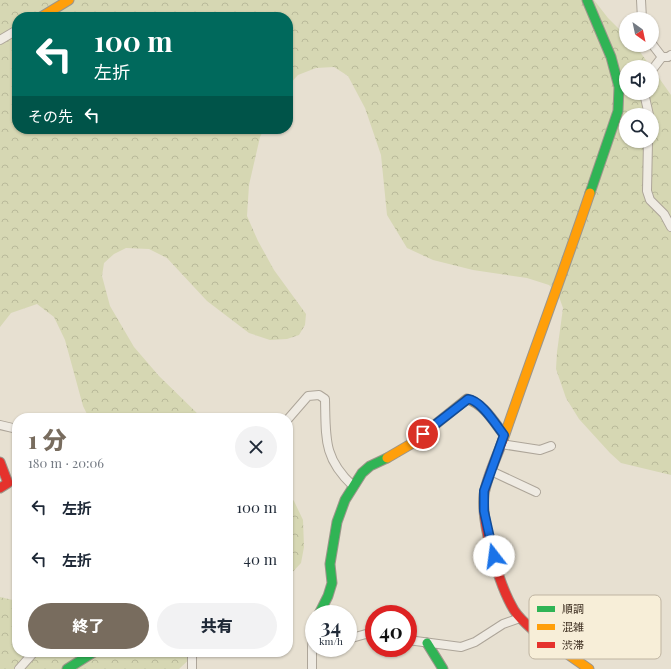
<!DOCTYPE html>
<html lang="ja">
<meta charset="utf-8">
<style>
:root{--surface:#fff;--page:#f2f2f3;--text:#1f2937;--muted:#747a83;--accent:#786c5e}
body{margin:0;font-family:"Playfair Display","Noto Sans JP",serif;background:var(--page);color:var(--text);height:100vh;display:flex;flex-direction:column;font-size:15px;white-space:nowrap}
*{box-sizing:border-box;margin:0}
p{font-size:13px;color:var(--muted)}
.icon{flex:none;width:22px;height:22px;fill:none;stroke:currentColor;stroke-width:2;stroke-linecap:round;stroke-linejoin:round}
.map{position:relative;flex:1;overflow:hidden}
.panel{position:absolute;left:12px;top:413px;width:281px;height:244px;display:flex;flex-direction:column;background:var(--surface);border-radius:16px;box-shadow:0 1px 3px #0004}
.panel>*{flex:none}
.hud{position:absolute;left:12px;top:12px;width:281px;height:122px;border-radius:16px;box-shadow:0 1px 3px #0004;background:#00695c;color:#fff;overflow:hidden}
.needle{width:26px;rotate:147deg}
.tools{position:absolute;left:619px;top:12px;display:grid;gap:8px}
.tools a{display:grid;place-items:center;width:40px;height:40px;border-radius:50%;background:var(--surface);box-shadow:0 1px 3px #0004;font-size:20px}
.speed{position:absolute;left:305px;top:605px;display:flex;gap:8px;font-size:20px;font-weight:700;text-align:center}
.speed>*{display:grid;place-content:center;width:52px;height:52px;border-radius:50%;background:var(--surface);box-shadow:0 1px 3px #0004;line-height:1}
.speed small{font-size:10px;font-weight:400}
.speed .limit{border:6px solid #d22;background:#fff;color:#111}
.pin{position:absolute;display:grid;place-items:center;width:34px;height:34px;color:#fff;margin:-17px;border:2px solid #fff;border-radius:50%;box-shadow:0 1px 4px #0007}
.me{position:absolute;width:44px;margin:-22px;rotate:345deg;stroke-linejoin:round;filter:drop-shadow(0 0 3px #0008)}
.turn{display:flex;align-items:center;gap:14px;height:84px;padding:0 16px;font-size:18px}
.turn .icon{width:52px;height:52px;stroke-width:2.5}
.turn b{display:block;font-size:28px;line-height:34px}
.then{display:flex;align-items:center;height:38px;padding:0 16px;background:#0003;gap:8px;font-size:15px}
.round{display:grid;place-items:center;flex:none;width:42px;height:42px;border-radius:21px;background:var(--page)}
.headline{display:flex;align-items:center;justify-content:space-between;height:68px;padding:0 16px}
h1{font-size:24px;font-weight:800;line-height:30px;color:var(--accent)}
.action{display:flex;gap:8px;margin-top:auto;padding:8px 16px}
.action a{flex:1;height:46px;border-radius:24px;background:var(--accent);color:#fff;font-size:16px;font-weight:800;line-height:46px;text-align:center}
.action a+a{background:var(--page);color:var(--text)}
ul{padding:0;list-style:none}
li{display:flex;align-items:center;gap:12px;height:52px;padding:0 16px}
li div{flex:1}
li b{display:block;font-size:15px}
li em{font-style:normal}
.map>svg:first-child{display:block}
</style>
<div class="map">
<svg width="671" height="669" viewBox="0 0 671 669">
<defs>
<pattern id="forest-crowns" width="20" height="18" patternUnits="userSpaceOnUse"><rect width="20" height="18" fill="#d6d7b3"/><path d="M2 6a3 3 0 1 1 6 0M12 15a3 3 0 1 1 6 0" fill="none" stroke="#b9b99a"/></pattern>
</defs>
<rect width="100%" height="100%" fill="#e7e0d1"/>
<path fill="url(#forest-crowns)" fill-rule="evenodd" d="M 0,0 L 594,0 L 608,18 L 626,36 L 626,45 L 635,45 L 651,67 L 626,67 L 626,93 L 652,93 L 652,68 L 671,95 L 671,475 L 621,463 L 610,453 L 579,419 L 566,398 L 556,369 L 557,352 L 563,308 L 558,294 L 549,285 L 527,278 L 473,270 L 433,260 L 407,248 L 387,215 L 381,155 L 365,108 L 348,76 L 334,67 L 316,68 L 298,75 L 288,86 L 288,17 L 17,17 L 17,129 L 264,129 L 260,137 L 249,185 L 247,216 L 258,241 L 274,270 L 306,314 L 305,325 L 299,335 L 287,339 L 270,340 L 249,333 L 207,301 L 167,258 L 149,249 L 126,248 L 114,254 L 104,263 L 102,276 L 110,306 L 134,347 L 159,376 L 202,418 L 89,418 L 83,406 L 65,340 L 54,317 L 37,304 L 11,313 L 0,327 ZM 626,115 L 652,115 L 652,141 L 626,141 Z
M 288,494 L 294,501 L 303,520 L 304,547 L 301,563 L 288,577 Z
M 0,597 L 17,601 L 17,652 L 197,652 L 179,669 L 0,669 Z"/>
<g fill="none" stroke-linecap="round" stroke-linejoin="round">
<g stroke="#ada599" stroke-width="10">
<path id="street" d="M 641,0 L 642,19
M 0,40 L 17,30
M 652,44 L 662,57
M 652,70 L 662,57 L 668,57 L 671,55
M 644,93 L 649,115
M 648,141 L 647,191 L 650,200 L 664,214 L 671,227
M 288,419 L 308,396 L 319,395 L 325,399 C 326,438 323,458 353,486
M 0,425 L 17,429
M 501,444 L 540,450 L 551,446
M 491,471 L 536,492
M 348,639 L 366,634 L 374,636
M 408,640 L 461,647 L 475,642 L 503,624 L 520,618
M 192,652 L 192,669
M 19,669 L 34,652
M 312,669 L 312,647 L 314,627"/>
</g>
<g stroke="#9c958a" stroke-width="11">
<path id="fast" d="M 587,0 L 611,57 L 619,87 L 618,111 L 590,193
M 319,614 L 328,596 L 332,583 L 330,564 L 337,522 L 345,500 L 362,473 L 370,466 L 387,458
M 427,643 L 443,669
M 67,669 L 94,652"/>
</g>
<g stroke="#9c958a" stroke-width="11">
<path id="slow" d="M 41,17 L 69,0
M 503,440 C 531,358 562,276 590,193
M 387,458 L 411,444 L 467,399 C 484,404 494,422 504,435
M 533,630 L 589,669"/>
</g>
<g stroke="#9c958a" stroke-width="11">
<path id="jam" d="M 503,440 C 497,456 486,479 484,495 C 481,524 499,585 514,610 C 519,618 526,624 533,630
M 0,462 L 8,483 L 0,488"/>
</g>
<use href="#street" stroke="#efebe3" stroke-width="8"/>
<use href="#fast" stroke="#30b455" stroke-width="9"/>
<use href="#slow" stroke="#ff9f0a" stroke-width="9"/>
<use href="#jam" stroke="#e5322d" stroke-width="9"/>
</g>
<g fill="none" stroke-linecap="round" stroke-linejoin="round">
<g stroke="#114b97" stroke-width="10">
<path id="route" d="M 423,434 L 468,399 C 481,400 496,425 504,435 L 484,491 L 484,511 L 494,556"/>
</g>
<use href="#route" stroke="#1a73e8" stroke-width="7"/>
</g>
<rect x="529" y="595" width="132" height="64" rx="6" fill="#f7eed8" stroke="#bfb4a1" stroke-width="1"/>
<rect x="537" y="606" width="18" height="6" fill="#30b455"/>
<rect x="537" y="624" width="18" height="6" fill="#ff9f0a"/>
<rect x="537" y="642" width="18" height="6" fill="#e5322d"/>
<g font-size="11" fill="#3d2e20">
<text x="562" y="613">順調</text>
<text x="562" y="631">混雑</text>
<text x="562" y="649">渋滞</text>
</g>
</svg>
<div class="tools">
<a><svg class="needle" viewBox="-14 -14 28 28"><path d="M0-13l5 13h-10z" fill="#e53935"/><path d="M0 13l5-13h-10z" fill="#747a83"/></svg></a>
<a><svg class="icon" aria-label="sound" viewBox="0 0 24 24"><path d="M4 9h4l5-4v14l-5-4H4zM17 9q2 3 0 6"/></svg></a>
<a><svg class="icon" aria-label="search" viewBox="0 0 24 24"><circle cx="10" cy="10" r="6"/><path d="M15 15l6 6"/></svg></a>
</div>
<div class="speed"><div>34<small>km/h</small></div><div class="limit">40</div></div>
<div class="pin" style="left:423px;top:434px;background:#d93025"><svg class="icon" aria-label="arrive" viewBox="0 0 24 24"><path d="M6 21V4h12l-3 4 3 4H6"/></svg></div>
<svg class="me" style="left:494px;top:556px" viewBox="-20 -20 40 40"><circle r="19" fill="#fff"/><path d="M0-13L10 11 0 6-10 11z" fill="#1a73e8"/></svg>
<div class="hud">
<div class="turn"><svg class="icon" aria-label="left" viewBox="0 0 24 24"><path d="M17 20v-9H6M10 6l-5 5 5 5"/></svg><div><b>100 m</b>左折</div></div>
<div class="then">その先<svg class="icon" aria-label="left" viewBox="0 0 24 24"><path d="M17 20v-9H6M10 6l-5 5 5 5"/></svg></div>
</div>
<section class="panel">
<div class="headline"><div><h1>1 分</h1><p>180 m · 20:06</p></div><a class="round"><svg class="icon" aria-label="close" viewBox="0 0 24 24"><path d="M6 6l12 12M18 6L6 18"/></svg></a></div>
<ul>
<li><svg class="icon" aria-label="left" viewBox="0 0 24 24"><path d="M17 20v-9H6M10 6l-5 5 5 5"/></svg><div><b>左折</b></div><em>100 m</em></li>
<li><svg class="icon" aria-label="left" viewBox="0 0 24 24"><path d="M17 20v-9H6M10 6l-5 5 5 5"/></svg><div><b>左折</b></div><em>40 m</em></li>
</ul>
<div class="action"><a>終了</a><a>共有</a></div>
</section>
</div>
